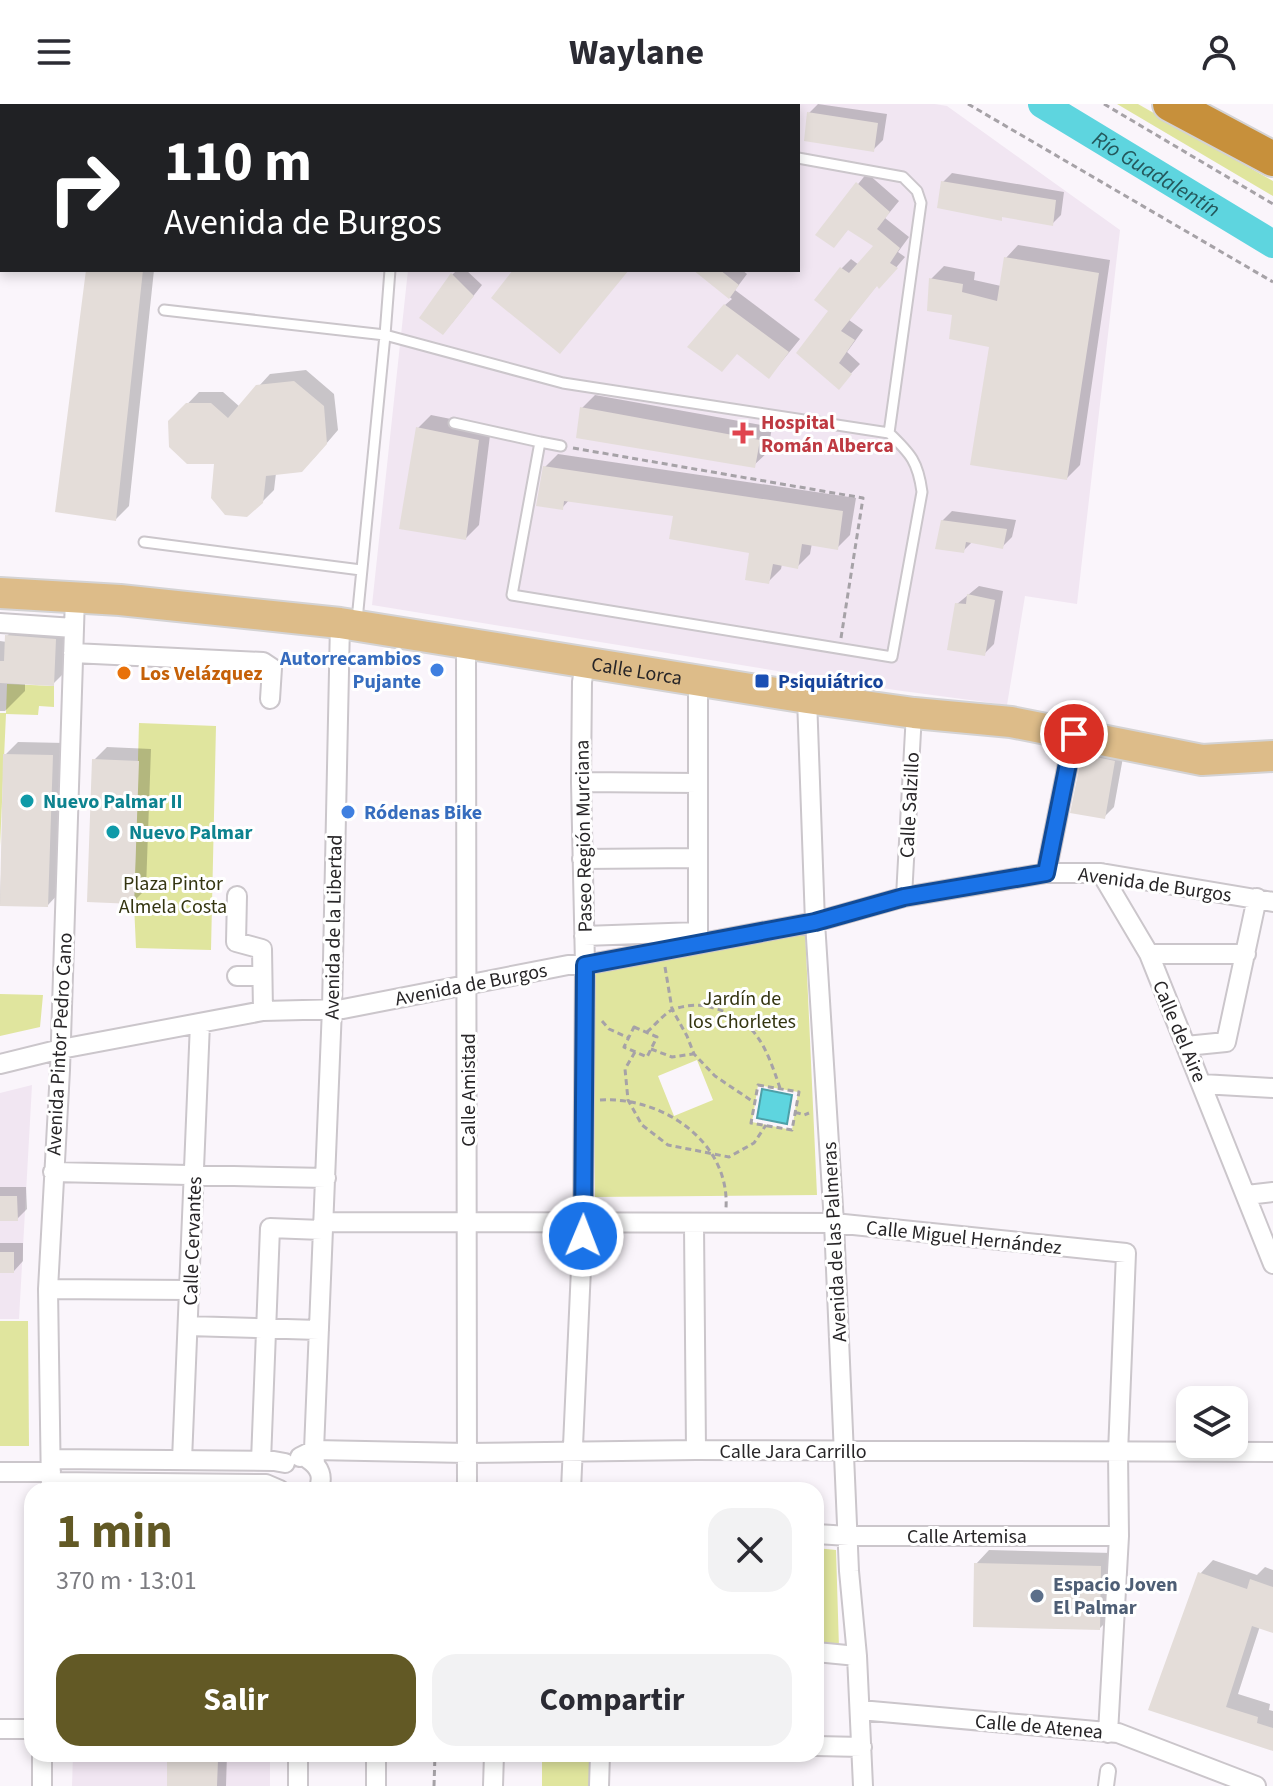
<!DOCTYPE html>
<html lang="es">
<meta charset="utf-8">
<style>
:root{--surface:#fff;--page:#f2f2f3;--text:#2b2b33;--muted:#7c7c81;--accent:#625925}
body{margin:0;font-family:"Source Sans 3",sans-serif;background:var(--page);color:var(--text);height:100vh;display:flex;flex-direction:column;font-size:30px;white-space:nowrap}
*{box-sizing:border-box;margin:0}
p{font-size:26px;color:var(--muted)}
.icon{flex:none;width:44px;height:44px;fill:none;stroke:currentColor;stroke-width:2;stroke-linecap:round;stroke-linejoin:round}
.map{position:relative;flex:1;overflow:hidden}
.details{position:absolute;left:24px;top:1378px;width:800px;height:280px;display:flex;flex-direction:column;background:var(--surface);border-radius:24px;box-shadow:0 4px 12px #0003}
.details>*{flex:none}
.guide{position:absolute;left:0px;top:0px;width:800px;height:168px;box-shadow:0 4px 12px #0003;background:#202124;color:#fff;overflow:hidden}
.tools{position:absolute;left:1176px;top:1282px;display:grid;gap:16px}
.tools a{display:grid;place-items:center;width:72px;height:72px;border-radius:16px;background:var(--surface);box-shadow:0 4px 12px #0003;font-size:40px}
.pin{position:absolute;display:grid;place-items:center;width:68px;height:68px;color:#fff;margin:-34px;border:4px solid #fff;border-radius:50%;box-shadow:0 2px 8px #0007}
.me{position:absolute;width:88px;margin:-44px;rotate:1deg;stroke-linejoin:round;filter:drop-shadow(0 0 6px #0008)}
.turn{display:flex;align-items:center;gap:28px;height:168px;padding:0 32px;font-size:36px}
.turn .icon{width:104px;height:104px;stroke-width:2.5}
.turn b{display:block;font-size:56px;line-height:68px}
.round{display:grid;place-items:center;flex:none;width:84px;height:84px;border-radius:24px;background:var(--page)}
.overview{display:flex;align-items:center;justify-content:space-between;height:136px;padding:0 32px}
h1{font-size:48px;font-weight:700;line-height:60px;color:var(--accent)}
.cta{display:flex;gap:16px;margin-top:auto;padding:16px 32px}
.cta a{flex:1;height:92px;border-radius:24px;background:var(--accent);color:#fff;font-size:32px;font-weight:700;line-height:92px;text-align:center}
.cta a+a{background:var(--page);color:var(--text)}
header{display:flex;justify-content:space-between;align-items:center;height:104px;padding:0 32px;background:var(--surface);font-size:36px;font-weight:700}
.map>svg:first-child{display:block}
</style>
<header><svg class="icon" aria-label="menu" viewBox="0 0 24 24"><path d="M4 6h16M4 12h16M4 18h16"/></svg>Waylane<svg class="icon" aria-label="person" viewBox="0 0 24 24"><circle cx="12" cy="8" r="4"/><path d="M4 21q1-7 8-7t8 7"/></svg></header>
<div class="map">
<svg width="1273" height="1682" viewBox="0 0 1273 1682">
<rect width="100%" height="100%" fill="#faf5fb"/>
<path fill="#f1e6f2" d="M 598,0 L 935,0 L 947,2 L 1120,126 L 1077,500 L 1025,492 L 1007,601 L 895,586 L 372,501 L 408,166 L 798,166 L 798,2 L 591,2 Z
M 32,981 L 19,1215 L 0,1215 L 0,989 Z
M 73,1650 L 270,1650 L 270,1682 L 72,1682 Z"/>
<path fill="#e0e59e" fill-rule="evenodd" d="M 0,0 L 224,0 L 2,2 L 0,35 Z
M 1117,0 L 1138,0 L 1273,77 L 1273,92 Z
M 7,580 L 54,582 L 54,603 L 39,602 L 38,611 L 6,610 L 0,742 L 0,609 L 6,609 Z
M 139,619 L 216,622 L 211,846 L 136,844 L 134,800 Z
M 805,825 L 817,1091 L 595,1093 L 593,864 ZM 697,956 L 713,996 L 674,1012 L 658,972 ZM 758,981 L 798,988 L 792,1026 L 752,1018 Z
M 0,890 L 43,891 L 40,923 L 0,932 Z
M 0,1217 L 28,1217 L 29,1342 L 0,1342 Z
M 816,1444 L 836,1446 L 839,1544 L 816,1543 Z
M 542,1650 L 598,1650 L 597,1682 L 542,1682 Z"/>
<path fill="#5ed5df" stroke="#4ea0a8" stroke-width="2" d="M 762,985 L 792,991 L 787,1020 L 757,1014 Z"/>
<path fill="#0003" d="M 712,0 L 780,0 L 712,2 Z
M 818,0 L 887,10 L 883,36 L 873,46 L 809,9 Z
M 867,69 L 899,97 L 885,114 L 909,133 L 898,148 L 905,153 L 889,172 L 878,180 L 849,216 L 863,226 L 847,248 L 860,260 L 838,283 L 831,206 L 842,164 L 851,155 L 859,161 L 876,142 L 849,124 L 834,142 L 818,130 Z
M 952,69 L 1064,88 L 1061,111 L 1053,119 L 1004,111 L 1001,114 L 943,78 Z
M 1018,141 L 1110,156 L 1080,361 L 1067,374 L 992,241 L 954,210 L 931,175 L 944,162 L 975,168 L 974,176 L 1001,182 L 1006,154 Z
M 88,166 L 154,166 L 129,402 L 116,415 Z
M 457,166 L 466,166 L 482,181 L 452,219 L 452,171 Z
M 696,166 L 742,166 L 747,170 L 735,186 L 800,235 L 769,273 L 725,201 L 732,195 Z
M 306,266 L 334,290 L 338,326 L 314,354 L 276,369 L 274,386 L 262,398 L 170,318 L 199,288 L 223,288 L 240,303 L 270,270 Z
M 595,291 L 772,323 L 768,348 L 754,361 L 582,304 Z
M 431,311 L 491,323 L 479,421 L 466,434 L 418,324 Z
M 558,350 L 856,394 L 850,431 L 837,444 L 812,439 L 810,450 L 797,463 L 782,460 L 781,465 L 768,478 L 751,447 L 675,411 L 570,395 L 562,404 L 545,363 Z
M 952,407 L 1016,416 L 1012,433 L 1002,443 L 973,437 L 963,447 L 942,417 Z
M 979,482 L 1003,487 L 994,540 L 984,550 L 957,500 Z
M 27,512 L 75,516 L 73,560 L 53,580 L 25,578 L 25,587 L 5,607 L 0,607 L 0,537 L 7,538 L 7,532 Z
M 18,638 L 65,639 L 61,787 L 48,801 L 0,800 L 5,651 Z
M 1094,642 L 1124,648 L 1114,703 L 1104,713 L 1084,651 Z
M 107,643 L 151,645 L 146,785 L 133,798 L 94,656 Z
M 0,1083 L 26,1083 L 27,1105 L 17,1115 L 0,1115 Z
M 0,1139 L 23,1139 L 23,1157 L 14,1167 L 0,1167 Z
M 989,1446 L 1113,1449 L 1113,1511 L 1100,1524 L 976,1460 Z
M 1213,1456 L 1257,1471 L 1265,1463 L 1273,1466 L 1273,1527 L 1260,1522 L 1238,1590 L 1270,1600 L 1269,1606 L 1273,1607 L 1273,1645 L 1150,1605 L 1200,1470 Z
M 175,1650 L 227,1650 L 226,1682 L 169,1682 L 169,1655 Z"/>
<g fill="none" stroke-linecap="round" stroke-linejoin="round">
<g stroke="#5ed5df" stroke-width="28">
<path id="s1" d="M 1042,0 L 1273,140"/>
<path d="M 395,2 L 403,0"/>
<path d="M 0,75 L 2,75"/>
</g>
</g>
<path fill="#e4ddd9" d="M 807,8 L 878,19 L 874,48 L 804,37 Z
M 941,77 L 1056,96 L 1053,122 L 1002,113 L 1002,117 L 937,104 Z
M 856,78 L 890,108 L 877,125 L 900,144 L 890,159 L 898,164 L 879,185 L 877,182 L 841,227 L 855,236 L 839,259 L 852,270 L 839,286 L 796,249 L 828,207 L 814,196 L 840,163 L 849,169 L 873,142 L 848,126 L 834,144 L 815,131 Z
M 1004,153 L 1099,169 L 1067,376 L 970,361 L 989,243 L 949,235 L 952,211 L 927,207 L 929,174 L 963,180 L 962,188 L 997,197 Z
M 86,166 L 143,166 L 116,417 L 55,408 Z
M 513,166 L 629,166 L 560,250 L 491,194 Z
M 693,166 L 720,166 L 739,181 L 729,195 Z
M 451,169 L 474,192 L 443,231 L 419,214 Z
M 724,200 L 789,248 L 769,275 L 737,250 L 722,268 L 687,243 Z
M 294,277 L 324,302 L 327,340 L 302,368 L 266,372 L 263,399 L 247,413 L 225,411 L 211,394 L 214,360 L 187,360 L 169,343 L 168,317 L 186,299 L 211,299 L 228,314 L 256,281 Z
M 580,303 L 760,336 L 755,364 L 576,334 Z
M 416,323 L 479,336 L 466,436 L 399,425 Z
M 543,362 L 843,407 L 838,446 L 802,440 L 798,465 L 773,460 L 769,480 L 745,476 L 749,449 L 669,435 L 673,412 L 564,397 L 563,406 L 536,402 Z
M 941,416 L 1007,425 L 1003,445 L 966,438 L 964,449 L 935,445 Z
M 967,490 L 995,496 L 985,552 L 947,546 L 955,499 L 966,500 Z
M 5,531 L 56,535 L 54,582 L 0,579 L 0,557 L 4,557 Z
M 3,650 L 53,651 L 48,803 L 0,802 Z
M 1082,650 L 1115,657 L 1105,715 L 1070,709 Z
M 92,655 L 139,657 L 134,800 L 87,798 Z
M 0,1092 L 17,1092 L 18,1117 L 0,1117 Z
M 0,1148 L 14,1148 L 14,1169 L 0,1169 Z
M 974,1459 L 1101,1462 L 1100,1526 L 973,1523 Z
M 1198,1468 L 1247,1485 L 1250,1475 L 1273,1483 L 1273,1529 L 1252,1522 L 1226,1603 L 1258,1613 L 1257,1619 L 1273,1624 L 1273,1647 L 1148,1606 Z
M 167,1654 L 218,1656 L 217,1682 L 167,1682 Z"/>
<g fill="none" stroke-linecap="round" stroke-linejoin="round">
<g stroke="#cbc6cb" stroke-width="13">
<path id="service" d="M 798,54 L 903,73 L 917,87 L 921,99 L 889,329
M 390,166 L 385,231 L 563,279 L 889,329 C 911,350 918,358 922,388 L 892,553 L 512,491 L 540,338 L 561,342
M 164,206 L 385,231 L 357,516
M 454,319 L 540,338
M 144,438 L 361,466"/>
</g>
<g stroke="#cbc6cb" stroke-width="18">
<path id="pedestrian" d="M 904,793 L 914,609
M 1106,1682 L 1108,1667"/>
</g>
<g stroke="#cbc6cb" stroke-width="22">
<path id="minor" d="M 0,519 L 74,524
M 466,538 L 467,1386
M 73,549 L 263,558 L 272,564 L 270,595
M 807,594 L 815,818 L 834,1119 L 849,1467 L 857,1552 L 863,1682
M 581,678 L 698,679
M 582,755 L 697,754
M 1046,769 L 1074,630
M 1101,769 L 1149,850 L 1273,1160
M 237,792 L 236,838 L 262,845 L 263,907
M 584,832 L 697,828
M 698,839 L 698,577
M 1149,850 L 1246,850
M 237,872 L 262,872
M 1186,942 L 1226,938 L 1257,794
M 0,960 L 61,945 L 263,907 L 343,905 L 568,861 L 585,861 L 815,818 L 904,793 L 1046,769 L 1101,769 L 1273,798
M 1202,980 L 1273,984
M 53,1068 L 326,1074
M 1247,1091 L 1273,1088
M 323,1118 L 834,1119 L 1126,1149 L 1118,1349 L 1119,1432 L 1108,1629
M 694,1121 L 696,1346
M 48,1185 L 190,1186
M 188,1222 L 319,1226
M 300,1353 L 314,1346 L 467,1349 L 696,1346 L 1273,1348
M 51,1355 L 274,1357 L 285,1359
M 308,1355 C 320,1363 324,1373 318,1386
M 182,1356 L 200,919
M 261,1357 L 270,1124 L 322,1126
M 315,1360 L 314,1346 L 332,904 L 340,519
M 0,1368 L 51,1368
M 51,1378 L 266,1380 L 280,1386
M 51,1386 L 48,1185 L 60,966 L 75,493
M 571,1386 L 583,1120 L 585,861 L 581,678 L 582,578 L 585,559
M 816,1430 L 849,1432 L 1119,1432
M 816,1548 L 857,1552
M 860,1606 L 1118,1629 L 1256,1682
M 0,1625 L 32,1625
M 816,1642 L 862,1643
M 42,1682 L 42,1650
M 298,1682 L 298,1650
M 376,1682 L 376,1650
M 493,1682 L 494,1650
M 599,1682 L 600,1650"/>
</g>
<g stroke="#d4d3d4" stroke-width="34">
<g id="primary">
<path id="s2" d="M 0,489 L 120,496 L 340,519 L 807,594 L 914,609 L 1011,618 L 1202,656 L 1273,652"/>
</g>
</g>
<g stroke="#d4d3d4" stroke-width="38">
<path id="motorway" d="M 1170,0 L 1273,55"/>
</g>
<path stroke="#a6a2a7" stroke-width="3" stroke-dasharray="6 4" stroke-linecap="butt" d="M 968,0 L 1273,178
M 1104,0 L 1273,100
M 258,2 L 268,0
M 528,2 L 535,0
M 0,44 L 2,44
M 0,111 L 2,111
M 573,344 L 863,394 L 841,534
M 665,863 L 672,905 L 687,932 L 694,950 L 715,972 L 755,999
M 602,917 L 609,925 L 629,934
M 634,923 L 657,933 L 647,953 L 624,943 Z
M 647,928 C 654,922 661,913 670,907 C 679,902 696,900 706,902 C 755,913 765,940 780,984
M 651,945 L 672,953 L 693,950
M 635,948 L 625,965 L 628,996 L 642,1021 L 668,1041 L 729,1053 L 754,1039 L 766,1021
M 758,981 L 799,988 L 792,1026 L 751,1019 Z
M 600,996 C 661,992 730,1037 726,1104
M 795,1008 L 804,1011 L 809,1009
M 434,1682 L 435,1650"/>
<use href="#service" stroke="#fff" stroke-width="9"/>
<use href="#pedestrian" stroke="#fff" stroke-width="14"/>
<use href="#minor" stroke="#fff" stroke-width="18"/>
<use href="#primary" stroke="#ddbc89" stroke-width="30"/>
<use href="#motorway" stroke="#c7903b" stroke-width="34"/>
</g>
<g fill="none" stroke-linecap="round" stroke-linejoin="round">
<g stroke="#114b97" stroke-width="20">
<path id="route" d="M 583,1132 L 585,861 L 815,818 L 904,793 L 1046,769 L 1074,630"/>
</g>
<use href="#route" stroke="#1a73e8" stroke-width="14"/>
</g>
<path fill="#e0444e" stroke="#fff" stroke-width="3" d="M739 317h8v8h8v8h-8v8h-8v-8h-8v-8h8z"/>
<g fill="#3f7fe0" stroke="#fff" stroke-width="3">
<circle cx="437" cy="566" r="8"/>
<circle cx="348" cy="708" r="8"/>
</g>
<circle fill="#e8710a" stroke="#fff" stroke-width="3" cx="124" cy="569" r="8"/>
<rect fill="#1a4fb4" stroke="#fff" stroke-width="3" x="754" y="569" width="16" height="16" rx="4"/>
<g fill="#0f9aa8" stroke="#fff" stroke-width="3">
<circle cx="27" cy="697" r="8"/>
<circle cx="113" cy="728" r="8"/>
</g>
<circle fill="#5c6f8a" stroke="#fff" stroke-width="3" cx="1037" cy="1492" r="8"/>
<g text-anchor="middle" stroke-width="6" stroke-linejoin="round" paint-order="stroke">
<g font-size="20" font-weight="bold" fill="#be3a42" stroke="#fff" text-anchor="start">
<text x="761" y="325">Hospital<tspan x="761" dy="23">Román Alberca</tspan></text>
</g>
<g font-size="20" font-weight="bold" fill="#366cbe" stroke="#fff" text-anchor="end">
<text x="421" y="561">Autorrecambios<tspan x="421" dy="23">Pujante</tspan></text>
<text x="364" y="715" text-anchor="start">Ródenas Bike</text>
</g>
<g font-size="20" fill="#272527" stroke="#fff">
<text dy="7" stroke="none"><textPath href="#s2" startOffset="642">Calle Lorca</textPath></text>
<text transform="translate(909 701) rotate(-87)" y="7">Calle Salzillo</text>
<text transform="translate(583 732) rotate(-91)" y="7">Paseo Región Murciana</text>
<text transform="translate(1155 780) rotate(8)" y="7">Avenida de Burgos</text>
<text transform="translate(333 823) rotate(-89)" y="7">Avenida de la Libertad</text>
<text transform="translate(471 880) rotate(-11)" y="7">Avenida de Burgos</text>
<text transform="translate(1180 927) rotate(67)" y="7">Calle del Aire</text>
<text transform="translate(59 940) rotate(-87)" y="7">Avenida Pintor Pedro Cano</text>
<text transform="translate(468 986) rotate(-90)" y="7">Calle Amistad</text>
<text transform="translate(964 1133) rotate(6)" y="7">Calle Miguel Hernández</text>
<text transform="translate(192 1137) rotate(-88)" y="7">Calle Cervantes</text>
<text transform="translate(834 1138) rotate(-93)" y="7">Avenida de las Palmeras</text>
<text x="793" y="1354">Calle Jara Carrillo</text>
<text x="967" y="1439">Calle Artemisa</text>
<text transform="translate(1039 1622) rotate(5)" y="7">Calle de Atenea</text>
</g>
<g font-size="20" font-weight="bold" fill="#c56008" stroke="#fff" text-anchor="start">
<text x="140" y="576">Los Velázquez</text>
</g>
<g font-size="20" font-weight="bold" fill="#164399" stroke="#fff" text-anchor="start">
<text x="778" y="584">Psiquiátrico</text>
</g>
<g font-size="20" font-weight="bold" fill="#0d838f" stroke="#fff" text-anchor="start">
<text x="43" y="704">Nuevo Palmar II</text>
<text x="129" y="735">Nuevo Palmar</text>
</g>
<g font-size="20" fill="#343511" stroke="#fff">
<text x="173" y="786">Plaza Pintor<tspan x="173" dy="23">Almela Costa</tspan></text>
<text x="742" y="901">Jardín de<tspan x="742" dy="23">los Chorletes</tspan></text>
</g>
<g font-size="20" font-weight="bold" fill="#4e5e75" stroke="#fff" text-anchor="start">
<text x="1053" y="1487">Espacio Joven<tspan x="1053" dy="23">El Palmar</tspan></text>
</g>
<g font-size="22" font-style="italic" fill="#24585c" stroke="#fff">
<text dy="8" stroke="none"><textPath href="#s1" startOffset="134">Río Guadalentín</textPath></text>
</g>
</g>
</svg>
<div class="tools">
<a><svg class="icon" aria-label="layers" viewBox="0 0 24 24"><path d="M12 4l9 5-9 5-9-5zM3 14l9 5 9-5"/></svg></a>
</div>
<div class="pin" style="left:1074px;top:630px;background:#d93025"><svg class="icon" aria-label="arrive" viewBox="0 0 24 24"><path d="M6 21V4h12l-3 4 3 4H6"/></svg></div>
<svg class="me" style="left:583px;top:1132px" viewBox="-20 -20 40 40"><circle r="17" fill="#1a73e8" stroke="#fff" stroke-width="3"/><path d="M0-11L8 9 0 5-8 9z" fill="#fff"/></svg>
<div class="guide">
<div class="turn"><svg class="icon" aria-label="right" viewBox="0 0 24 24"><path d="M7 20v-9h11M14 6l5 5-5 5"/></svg><div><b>110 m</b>Avenida de Burgos</div></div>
</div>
<section class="details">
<div class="overview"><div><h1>1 min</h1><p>370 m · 13:01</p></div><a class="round"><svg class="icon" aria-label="close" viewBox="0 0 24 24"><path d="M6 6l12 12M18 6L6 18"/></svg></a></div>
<div class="cta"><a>Salir</a><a>Compartir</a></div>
</section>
</div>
